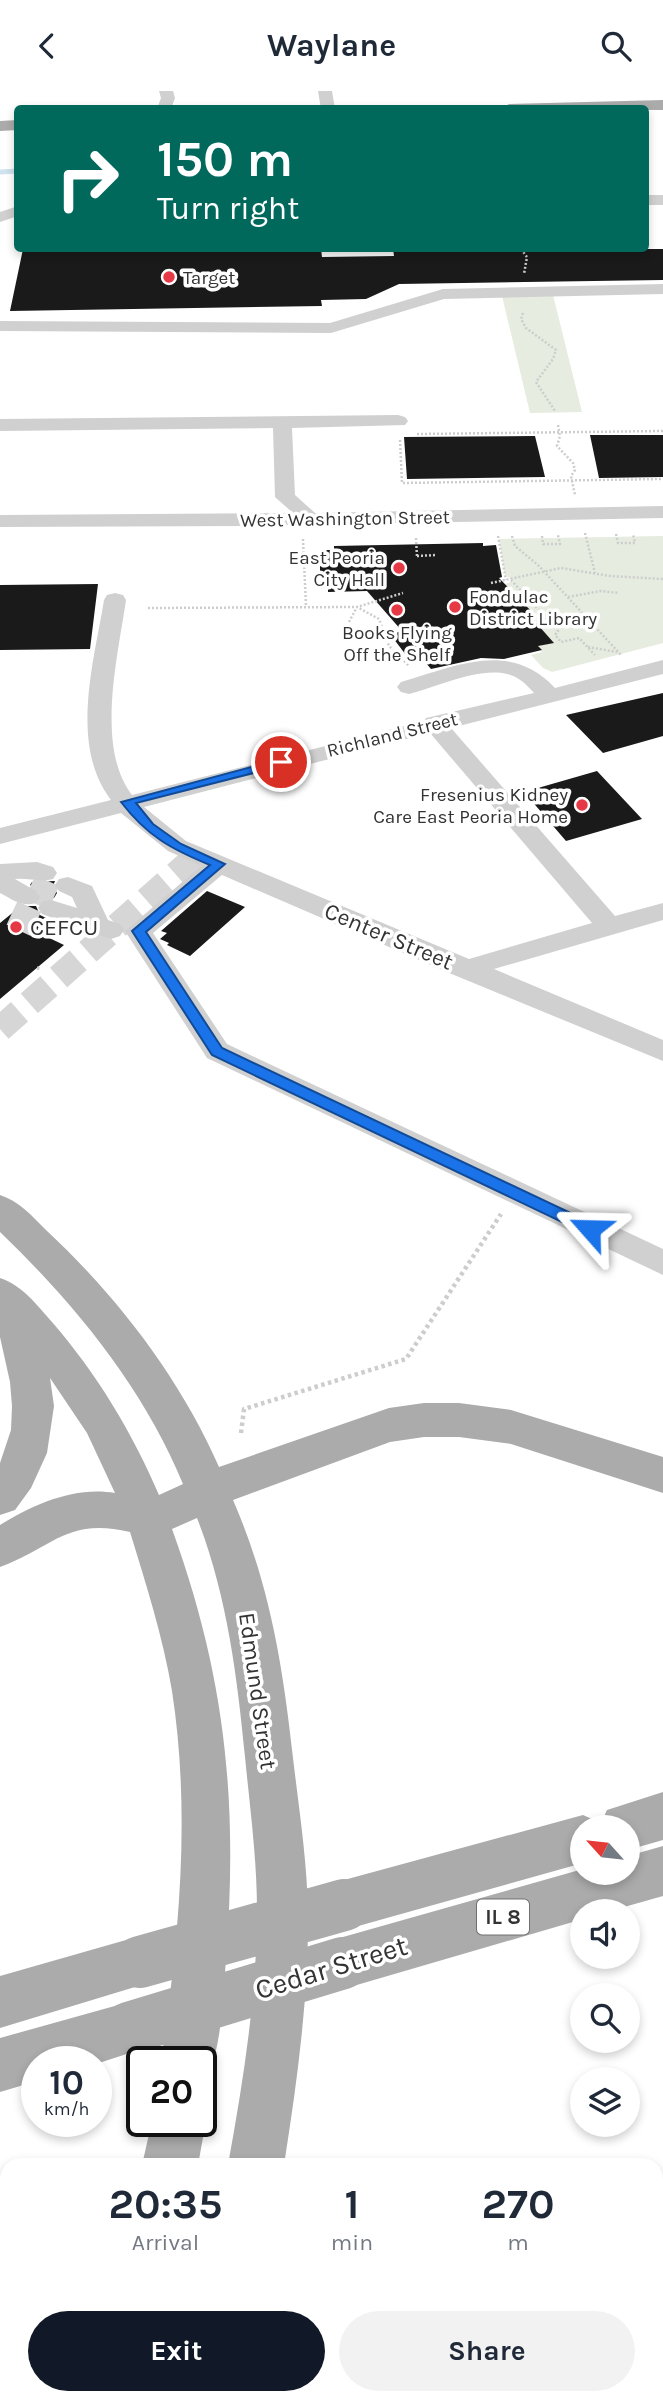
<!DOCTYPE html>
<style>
:root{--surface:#fff;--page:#f2f2f3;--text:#1f2937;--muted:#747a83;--accent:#111827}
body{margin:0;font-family:Karla,sans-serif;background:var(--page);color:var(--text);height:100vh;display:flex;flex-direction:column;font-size:26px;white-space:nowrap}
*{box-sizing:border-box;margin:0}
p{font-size:23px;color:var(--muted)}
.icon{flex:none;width:38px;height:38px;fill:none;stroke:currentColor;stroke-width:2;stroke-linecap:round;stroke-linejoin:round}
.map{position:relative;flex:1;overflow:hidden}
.sheet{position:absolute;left:0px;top:2067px;width:663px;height:247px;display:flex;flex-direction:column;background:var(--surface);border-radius:21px 21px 0 0;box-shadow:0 4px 10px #0003}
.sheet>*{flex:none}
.top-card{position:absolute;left:14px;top:14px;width:635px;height:147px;border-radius:7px;box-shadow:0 4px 10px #0003;background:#00695c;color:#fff;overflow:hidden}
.needle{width:46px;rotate:297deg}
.buttons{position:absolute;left:570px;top:1724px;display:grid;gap:14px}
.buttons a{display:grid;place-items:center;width:70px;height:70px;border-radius:50%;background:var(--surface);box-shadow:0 4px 10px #0003;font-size:35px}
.speed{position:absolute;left:21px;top:1955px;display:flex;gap:14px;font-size:35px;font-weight:700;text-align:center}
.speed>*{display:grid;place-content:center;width:91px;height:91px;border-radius:50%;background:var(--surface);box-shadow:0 4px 10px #0003;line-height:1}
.speed small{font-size:18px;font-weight:400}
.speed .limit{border:4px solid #111;border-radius:10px;background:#fff;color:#111}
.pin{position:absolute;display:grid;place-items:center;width:60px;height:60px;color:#fff;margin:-30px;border:4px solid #fff;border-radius:50%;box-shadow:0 2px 7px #0007}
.me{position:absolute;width:77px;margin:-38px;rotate:295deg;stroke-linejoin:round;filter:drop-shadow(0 0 5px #0008)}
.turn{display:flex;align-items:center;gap:24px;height:147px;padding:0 28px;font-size:32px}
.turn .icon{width:91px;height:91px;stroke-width:2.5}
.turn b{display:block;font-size:49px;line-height:60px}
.eta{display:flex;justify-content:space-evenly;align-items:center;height:119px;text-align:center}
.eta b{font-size:42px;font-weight:700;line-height:49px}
.primary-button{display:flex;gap:14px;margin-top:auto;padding:14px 28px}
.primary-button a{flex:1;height:80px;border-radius:42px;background:var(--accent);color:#fff;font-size:28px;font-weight:700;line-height:80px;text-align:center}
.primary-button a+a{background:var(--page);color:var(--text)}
header{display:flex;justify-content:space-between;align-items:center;height:91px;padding:0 28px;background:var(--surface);font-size:32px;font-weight:700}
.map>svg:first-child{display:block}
</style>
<header><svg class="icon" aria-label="back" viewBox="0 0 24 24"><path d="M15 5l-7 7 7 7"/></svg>Waylane<svg class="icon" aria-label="search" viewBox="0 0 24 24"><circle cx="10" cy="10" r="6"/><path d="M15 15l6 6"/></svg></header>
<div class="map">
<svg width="663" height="2312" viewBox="0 0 663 2312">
<rect width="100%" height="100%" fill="#fff"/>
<path fill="#e6ecdf" d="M 553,204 L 582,321 L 530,322 L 502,205 Z
M 663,445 L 663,552 L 552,581 L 543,577 L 531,564 L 542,561 L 538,555 L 553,552 L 530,525 L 534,524 L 505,493 L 514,490 L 505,484 L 499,448 Z"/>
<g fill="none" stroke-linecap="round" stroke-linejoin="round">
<path stroke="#cfe2ee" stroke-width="5" d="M 0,81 L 18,80"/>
</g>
<path fill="#1a1a1a" d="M 23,158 L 321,158 L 322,166 L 394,165 L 393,158 L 663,158 L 663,189 L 399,193 L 366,208 L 321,209 L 322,215 L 10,220 Z
M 590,344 L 663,344 L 663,386 L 599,387 Z
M 535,345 L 545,386 L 407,388 L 404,346 Z
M 483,452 L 483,455 L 496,454 L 502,486 L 499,487 L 535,524 L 530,525 L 554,552 L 538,555 L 542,559 L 504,568 L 481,567 L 431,578 L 420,565 L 409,568 L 390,543 L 402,540 L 367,500 L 328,501 L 328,491 L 320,491 L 320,459 L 334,459 L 334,455 Z
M 98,493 L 90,558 L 0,559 L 0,494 Z
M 663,602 L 663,645 L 603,662 L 566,624 Z
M 597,680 L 642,728 L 566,750 L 524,701 Z
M 55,790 L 53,795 L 57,802 L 54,807 L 42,808 L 38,799 L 30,794 L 32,791 Z
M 207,800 L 245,816 L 190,865 L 167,854 L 169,852 L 160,848 L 167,842 L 161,840 Z
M 21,815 L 36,815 L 40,824 L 48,828 L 43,844 L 64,854 L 0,908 L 0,832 Z"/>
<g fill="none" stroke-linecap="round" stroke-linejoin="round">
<path stroke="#d6d6d6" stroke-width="26" stroke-dasharray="26 13" stroke-linecap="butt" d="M 30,796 L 54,807
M 12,822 L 36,833
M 0,938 L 198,764"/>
<path stroke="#cdcdcd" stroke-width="2.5" stroke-dasharray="2 2" stroke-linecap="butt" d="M 521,158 L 527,166 L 524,183
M 523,222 L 521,228 L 526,237 L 556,259 L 553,268 L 536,291 L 555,320
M 558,334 L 560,345 L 557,355 L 573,372 L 575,379 L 571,385 L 575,404
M 417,343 L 663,340
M 400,349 L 402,392 L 663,388
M 585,442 L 595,482
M 616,443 L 618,452 L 635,452 L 633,443
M 498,445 L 506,489
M 512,445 L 515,455 L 539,475 L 621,564
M 542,445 L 543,453 L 560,453 L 558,444
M 416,447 L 417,466
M 303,448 L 306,515
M 417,465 L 437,464
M 511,489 L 558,540 L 555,544 L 561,551 L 579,547 L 595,564
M 491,492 L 561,477 L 610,485 L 663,488
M 568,506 L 601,500 L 619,502
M 148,517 L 357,516 L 379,528 L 389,555 L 409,575
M 349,531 L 357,516 L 403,502
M 588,556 L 617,561"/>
<path stroke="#cdcdcd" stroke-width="3.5" stroke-dasharray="2.5 2.5" stroke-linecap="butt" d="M 37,877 L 41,878"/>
<path stroke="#cdcdcd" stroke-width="4.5" stroke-dasharray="3.5 3.5" stroke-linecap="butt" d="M 241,1342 L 244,1318 L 406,1268 L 501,1123"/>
<path fill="#d0d0d0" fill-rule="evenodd" d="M 159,0 L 173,0 L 175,7 L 171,18 L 157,18 L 161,7 Z
M 318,0 L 332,0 L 335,18 L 321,18 Z
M 646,104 L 663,104 L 663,114 L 646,114 Z
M 18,115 L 18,125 L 0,131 L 0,121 Z
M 663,193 L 663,203 L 444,208 L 331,242 L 0,240 L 0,230 L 330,232 L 443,198 Z
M 398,324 L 405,326 L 408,330 L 405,334 L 292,337 L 295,404 L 315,422 L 663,415 L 663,427 L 245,435 L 0,436 L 0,424 L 293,422 L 275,406 L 273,337 L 0,340 L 0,328 Z
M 115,502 L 123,504 L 126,509 C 118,565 95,656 132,704 L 424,630 L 426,627 L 534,602 C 527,594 518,585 507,583 C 477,576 438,596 409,603 L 401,601 L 397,596 L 401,591 C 455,576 509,548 555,597 L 663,569 L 663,583 L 451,637 L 615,825 L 663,812 L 663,829 L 494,878 L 663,949 L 663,970 L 454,884 L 222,784 L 153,842 L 227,953 L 663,1158 L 663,1184 L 207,967 L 125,840 L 201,775 L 168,760 L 121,722 L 0,753 L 0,737 L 111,709 C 69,654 94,571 104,509 L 107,504 ZM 430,642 L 592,832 L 469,868 L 186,750 L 144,716 Z
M 37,771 L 53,776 L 57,782 L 53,788 C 41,791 28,787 15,788 L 36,800 L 40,806 L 36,812 C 22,816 13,809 0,802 L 0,773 Z
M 68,786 L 92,795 L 108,829 L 120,833 L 124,839 L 120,845 L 111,848 L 102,845 L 42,823 L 38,817 L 42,811 L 51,809 L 77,817 L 72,806 L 59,800 L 55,794 L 59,788 Z"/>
<path fill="#ababab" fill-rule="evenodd" d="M 663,9 L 663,19 L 501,18 L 509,13 Z
M 18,29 L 18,39 L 0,40 L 0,30 Z
M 0,1104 C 19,1110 32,1125 46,1139 C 117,1205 180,1287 219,1376 L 389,1317 L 424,1312 L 459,1312 L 511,1319 L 663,1366 L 663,1402 L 511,1353 L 459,1346 L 424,1346 L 390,1351 L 233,1409 C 270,1494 283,1576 293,1667 C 299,1718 307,1769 308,1820 C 309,1905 297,1991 284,2074 L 228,2074 C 243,1991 257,1905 257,1820 C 257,1768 250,1717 245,1666 C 237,1584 227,1504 197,1427 L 172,1438 C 226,1587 238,1711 226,1868 C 223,1908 222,1952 207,1989 L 201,1991 L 201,1970 L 161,1970 C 179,1847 191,1723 172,1600 C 163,1546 146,1493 130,1441 C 66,1426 53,1457 0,1476 L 0,1434 C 34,1413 75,1395 115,1402 L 87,1342 L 50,1287 L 54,1315 L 47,1362 L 31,1397 L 15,1419 L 0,1424 L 0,1372 L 11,1339 L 12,1315 L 10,1291 L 0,1246 L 0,1187 C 22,1194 37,1214 52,1231 C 97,1283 132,1341 159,1404 L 183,1393 C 143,1296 75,1213 0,1141 Z
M 663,1701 L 663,1749 L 628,1759 L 628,1736 L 583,1736 L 583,1772 L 344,1839 L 326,1832 L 319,1814 L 326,1796 L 344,1789 L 583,1724 L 601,1732 L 607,1719 Z
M 663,1755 L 663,1805 L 610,1820 L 583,1820 L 583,1828 L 343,1898 L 325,1890 L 317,1872 L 325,1854 L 343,1846 L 583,1778 L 583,1782 L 628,1782 L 628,1765 Z
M 140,1845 L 158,1853 L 166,1871 L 158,1889 L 0,1937 L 0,1885 Z
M 129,1911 L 148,1918 L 155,1937 L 148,1956 L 96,1973 L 96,1970 L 37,1970 L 37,1990 L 0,2001 L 0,1947 Z
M 201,2018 L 206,2030 L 198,2074 L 142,2074 L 152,2030 L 201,2030 Z
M 70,2306 L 131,2306 L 128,2312 L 68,2312 Z
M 161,2306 L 221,2306 L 219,2312 L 159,2312 Z"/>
<path stroke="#ababab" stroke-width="52" d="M 140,1871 L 344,1814
M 129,1937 L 343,1872"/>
</g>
<path fill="#1a73e8" stroke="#114b97" stroke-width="2" d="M 281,668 L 287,671 L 285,674 L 136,712 L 153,733 L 181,753 L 225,773 L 146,841 L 222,957 L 596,1134 L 598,1138 L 596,1142 L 585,1142 L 212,964 L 132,840 L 210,774 C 171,758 147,745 121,711 Z"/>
<g fill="#e63946" stroke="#fff" stroke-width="2.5">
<circle cx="169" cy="186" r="7"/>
<circle cx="399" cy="477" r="7"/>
<circle cx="455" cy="516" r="7"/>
<circle cx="397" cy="519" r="7"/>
<circle cx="582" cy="714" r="7"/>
<circle cx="16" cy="836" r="7"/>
</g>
<g text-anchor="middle" stroke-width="7" stroke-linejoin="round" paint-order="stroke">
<g font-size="19" fill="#333" stroke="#fff" text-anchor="start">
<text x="183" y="193">Target</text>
<text x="385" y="473" text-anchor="end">East Peoria<tspan x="385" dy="22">City Hall</tspan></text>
<text x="469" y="512">Fondulac<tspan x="469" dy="22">District Library</tspan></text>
<text x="397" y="548" text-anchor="middle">Books Flying<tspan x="397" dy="22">Off the Shelf</tspan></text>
<text x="568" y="710" text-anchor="end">Fresenius Kidney<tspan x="568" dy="22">Care East Peoria Home</tspan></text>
</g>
<g font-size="19" fill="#333" stroke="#fff">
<text transform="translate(345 427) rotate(-1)" y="7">West Washington Street</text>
<text transform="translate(392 643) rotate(-14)" y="7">Richland Street</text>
</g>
<rect fill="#fff" stroke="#707070" stroke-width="2" x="477" y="1808.5" width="52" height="35" rx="5"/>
<g font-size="21" font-weight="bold" fill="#333">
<text x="503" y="1833">IL 8</text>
</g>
<g font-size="23" fill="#333" stroke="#fff" text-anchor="start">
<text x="30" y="844">CEFCU</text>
</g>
<g font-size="23" fill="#333" stroke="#fff">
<text transform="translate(389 845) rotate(23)" y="8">Center Street</text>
<text transform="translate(258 1600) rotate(82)" y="8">Edmund Street</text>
</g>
<g font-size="28" fill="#333" stroke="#fff">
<text transform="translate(331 1876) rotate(-17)" y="10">Cedar Street</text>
</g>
</g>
</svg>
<div class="buttons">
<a><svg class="needle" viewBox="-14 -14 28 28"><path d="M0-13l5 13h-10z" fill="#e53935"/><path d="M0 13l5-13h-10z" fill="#747a83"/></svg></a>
<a><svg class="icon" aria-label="sound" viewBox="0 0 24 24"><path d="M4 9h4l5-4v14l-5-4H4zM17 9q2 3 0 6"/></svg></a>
<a><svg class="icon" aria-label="search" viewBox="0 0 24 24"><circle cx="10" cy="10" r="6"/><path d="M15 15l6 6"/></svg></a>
<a><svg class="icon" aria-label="layers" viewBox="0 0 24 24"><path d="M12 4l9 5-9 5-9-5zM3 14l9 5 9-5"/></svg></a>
</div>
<div class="speed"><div>10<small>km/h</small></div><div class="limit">20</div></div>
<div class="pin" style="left:281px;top:671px;background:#d93025"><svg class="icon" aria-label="arrive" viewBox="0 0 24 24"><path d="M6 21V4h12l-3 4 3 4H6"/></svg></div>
<svg class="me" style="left:590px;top:1138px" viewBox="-20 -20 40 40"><path d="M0-17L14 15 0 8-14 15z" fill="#1a73e8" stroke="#fff" stroke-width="4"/></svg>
<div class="top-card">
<div class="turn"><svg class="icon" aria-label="right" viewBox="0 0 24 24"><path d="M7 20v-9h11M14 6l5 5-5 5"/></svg><div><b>150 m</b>Turn right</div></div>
</div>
<section class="sheet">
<div class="eta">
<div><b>20:35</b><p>Arrival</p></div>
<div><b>1</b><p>min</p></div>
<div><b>270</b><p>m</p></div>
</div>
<div class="primary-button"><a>Exit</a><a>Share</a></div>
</section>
</div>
